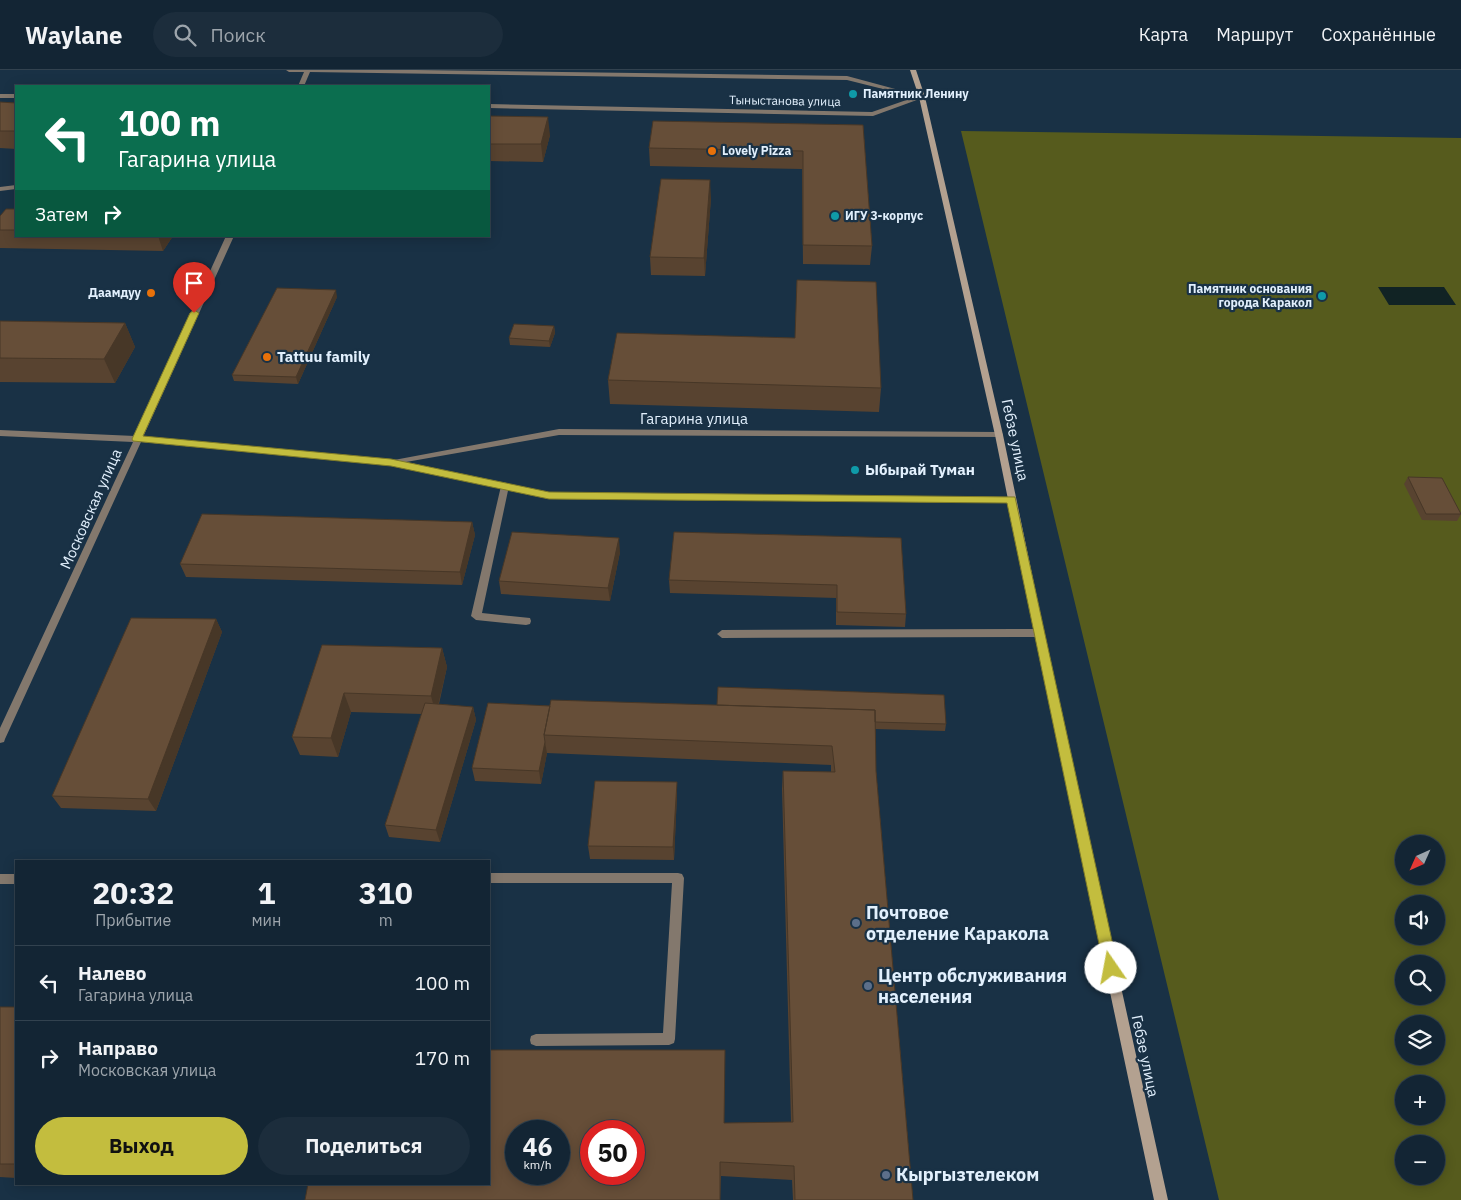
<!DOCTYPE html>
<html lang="ru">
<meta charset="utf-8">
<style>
:root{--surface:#132534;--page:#1c2d3c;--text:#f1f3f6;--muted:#9da5ac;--line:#32424f;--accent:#c3bd3e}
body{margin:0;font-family:"IBM Plex Sans",sans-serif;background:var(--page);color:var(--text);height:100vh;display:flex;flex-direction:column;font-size:19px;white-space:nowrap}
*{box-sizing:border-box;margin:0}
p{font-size:16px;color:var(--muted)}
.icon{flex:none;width:28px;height:28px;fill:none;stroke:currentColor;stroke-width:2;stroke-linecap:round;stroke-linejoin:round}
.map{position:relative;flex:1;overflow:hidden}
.sheet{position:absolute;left:15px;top:790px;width:475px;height:325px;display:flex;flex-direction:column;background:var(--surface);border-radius:0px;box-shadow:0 2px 12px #0003,0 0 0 1px var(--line)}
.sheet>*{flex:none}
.top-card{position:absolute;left:15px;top:15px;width:475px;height:152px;border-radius:0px;box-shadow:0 2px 12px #0003,0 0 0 1px var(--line);background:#0b6e4f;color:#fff;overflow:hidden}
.needle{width:32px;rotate:225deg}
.tools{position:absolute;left:1395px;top:765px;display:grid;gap:10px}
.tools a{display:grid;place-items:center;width:50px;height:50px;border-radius:50%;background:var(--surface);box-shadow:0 2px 12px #0003,0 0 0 1px var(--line);font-size:25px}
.speed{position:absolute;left:505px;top:1050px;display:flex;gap:10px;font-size:25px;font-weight:700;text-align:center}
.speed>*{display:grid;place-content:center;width:65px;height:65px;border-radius:50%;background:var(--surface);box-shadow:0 2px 12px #0003,0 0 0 1px var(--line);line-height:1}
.speed small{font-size:12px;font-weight:400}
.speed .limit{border:8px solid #d22;background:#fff;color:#111}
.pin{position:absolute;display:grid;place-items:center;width:42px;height:42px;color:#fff;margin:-51px -21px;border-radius:50% 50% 50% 0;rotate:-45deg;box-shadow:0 0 5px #0007}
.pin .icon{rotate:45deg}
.me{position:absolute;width:55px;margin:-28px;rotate:348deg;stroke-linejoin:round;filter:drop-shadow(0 0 4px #0008)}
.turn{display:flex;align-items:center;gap:18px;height:105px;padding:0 20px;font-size:22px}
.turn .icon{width:65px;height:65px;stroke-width:2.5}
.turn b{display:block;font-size:35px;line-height:42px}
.then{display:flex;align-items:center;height:48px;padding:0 20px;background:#0003;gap:10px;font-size:19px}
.eta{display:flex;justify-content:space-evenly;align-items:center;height:85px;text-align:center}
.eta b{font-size:30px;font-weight:800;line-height:35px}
.primary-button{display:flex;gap:10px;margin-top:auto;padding:10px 20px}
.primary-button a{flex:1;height:58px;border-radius:30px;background:var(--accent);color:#111;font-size:20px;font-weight:800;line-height:58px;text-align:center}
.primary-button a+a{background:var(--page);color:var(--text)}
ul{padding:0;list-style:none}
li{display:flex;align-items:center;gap:15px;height:75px;padding:0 20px;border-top:1px solid var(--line)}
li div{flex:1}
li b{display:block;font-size:19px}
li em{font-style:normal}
header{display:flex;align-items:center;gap:30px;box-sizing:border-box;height:70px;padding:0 25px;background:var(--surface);border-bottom:1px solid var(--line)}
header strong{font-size:24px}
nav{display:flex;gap:28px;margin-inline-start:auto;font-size:18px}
.search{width:350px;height:45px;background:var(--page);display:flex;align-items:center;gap:12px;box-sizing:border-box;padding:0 18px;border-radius:28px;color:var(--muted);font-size:19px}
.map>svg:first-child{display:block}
</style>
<header>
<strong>Waylane</strong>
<div class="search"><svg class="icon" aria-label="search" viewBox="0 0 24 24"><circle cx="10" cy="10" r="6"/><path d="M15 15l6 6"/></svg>Поиск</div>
<nav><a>Карта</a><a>Маршрут</a><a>Сохранённые</a></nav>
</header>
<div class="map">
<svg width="1461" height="1130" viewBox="0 0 1461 1130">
<rect width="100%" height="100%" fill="#193145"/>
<path fill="#565b1d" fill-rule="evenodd" d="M 961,61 L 1461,68 L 1461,1130 L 1219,1130 ZM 1404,774 L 1436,774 L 1436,806 L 1404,806 ZM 1404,834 L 1436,834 L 1436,866 L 1404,866 ZM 1404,894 L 1436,894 L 1436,926 L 1404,926 ZM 1404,954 L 1436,954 L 1436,986 L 1404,986 ZM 1404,1014 L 1436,1014 L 1436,1046 L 1404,1046 ZM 1404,1074 L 1436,1074 L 1436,1106 L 1404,1106 Z"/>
<path fill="#112324" d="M 1378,217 L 1444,217 L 1456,235 L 1389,235 Z"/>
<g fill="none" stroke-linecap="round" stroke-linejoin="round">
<path fill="#83786d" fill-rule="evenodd" d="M 16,115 L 16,119 L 0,121 L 0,117 Z
M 505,413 L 509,416 L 482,543 L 530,548 L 531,551 L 530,554 L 526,555 L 476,550 L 471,546 L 501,416 Z
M 1039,559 L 1044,563 L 1039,567 L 722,568 L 717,564 L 722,560 Z
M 489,803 L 678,803 L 682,804 L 684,808 L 675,969 L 674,973 L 669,975 L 536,976 L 531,974 L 530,970 L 531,966 L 536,964 L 663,963 L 672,813 L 489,813 Z
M 0,804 L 16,804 L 16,814 L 0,814 Z"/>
<path fill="#83786d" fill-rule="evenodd" d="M 286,0 L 416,0 L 847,6 L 925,27 L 873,46 L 489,38 L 489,34 L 872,42 L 915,27 L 847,10 L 310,2 L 304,16 L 298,16 L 304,2 L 289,2 Z
M 0,24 L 16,24 L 16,28 L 0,28 Z
M 226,166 L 234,166 L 143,367 L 394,390 L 559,359 L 999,362 L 1002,363 L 1003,365 L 1002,367 L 559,365 L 406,392 L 549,423 L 1011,427 L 1016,430 L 1011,433 L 549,429 L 391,395 L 141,372 L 5,669 L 4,672 L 0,673 L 0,658 L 133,372 L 0,366 L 0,360 L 135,366 Z"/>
<path fill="#b3a190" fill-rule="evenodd" d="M 910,0 L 916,0 L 925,27 L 1003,365 L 1067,672 L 1168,1130 L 1154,1130 L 1057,672 L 995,365 L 919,27 Z"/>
</g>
<path fill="#584330" d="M 0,32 L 16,33 L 16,79 L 0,78 Z
M 489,46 L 550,65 L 543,92 L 489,91 Z
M 863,55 L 872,176 L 870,195 L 803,194 L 802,99 L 650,96 L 649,78 Z
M 711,128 L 705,206 L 651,205 L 650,187 Z
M 16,139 L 16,166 L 173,166 L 163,181 L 0,178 L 0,146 Z
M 797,210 L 881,318 L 879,342 L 610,334 L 608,310 L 795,268 Z
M 337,227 L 298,314 L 234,311 L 232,305 Z
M 0,251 L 125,253 L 135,277 L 115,313 L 0,312 Z
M 554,256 L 555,263 L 550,277 L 510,275 L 509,268 Z
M 1408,407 L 1461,444 L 1457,451 L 1422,450 L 1404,414 Z
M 472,452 L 475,465 L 462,515 L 186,507 L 180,494 Z
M 901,468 L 906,544 L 905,557 L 836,555 L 836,528 L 670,523 L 669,510 Z
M 620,482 L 610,531 L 501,524 L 499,511 Z
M 216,549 L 222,562 L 156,741 L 61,738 L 52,726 Z
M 322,575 L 442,578 L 447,597 L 439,634 L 473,637 L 476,650 L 440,772 L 389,767 L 385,755 L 422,644 L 351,642 L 338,687 L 300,685 L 292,667 Z
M 488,633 L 946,654 L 945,661 L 875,659 L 876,701 L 913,1130 L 793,1130 L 792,1110 L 721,1106 L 720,1130 L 305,1130 L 725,1053 L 791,1052 L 782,719 L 783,701 L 831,702 L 831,695 L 547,683 L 541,714 L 475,711 L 472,698 Z
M 677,712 L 677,724 L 674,790 L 590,789 L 588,776 Z
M 0,937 L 16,937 L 16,1108 L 0,1107 Z
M 191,1114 L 232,1114 L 232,1115 Z"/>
<path fill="#473727" d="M 548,47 L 550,65 L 543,92 L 541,74 Z
M 710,110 L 711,128 L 705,206 L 704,188 Z
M 158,166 L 173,166 L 163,181 Z
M 336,220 L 337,227 L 298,314 L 296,307 Z
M 125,253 L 135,277 L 115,313 L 104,289 Z
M 554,256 L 555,263 L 550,277 L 549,271 Z
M 472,452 L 475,465 L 462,515 L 460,502 Z
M 619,468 L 620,482 L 610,531 L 608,518 Z
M 216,549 L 222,562 L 156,741 L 148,729 Z
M 442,578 L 447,597 L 436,644 L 431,626 Z
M 344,623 L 351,642 L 338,687 L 331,668 Z
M 473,637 L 476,650 L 440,772 L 436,760 Z
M 545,672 L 547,683 L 541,714 L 539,701 Z
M 677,712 L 677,724 L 674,790 L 673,777 Z"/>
<path fill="#664e38" stroke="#473727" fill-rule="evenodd" d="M 0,32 L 16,33 L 16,61 L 0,61 Z
M 489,46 L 548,47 L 541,74 L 489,74 Z
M 653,51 L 863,55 L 872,176 L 803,175 L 803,81 L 649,78 Z
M 661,109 L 710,110 L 704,188 L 650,187 Z
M 6,139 L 16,139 L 16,160 L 0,160 L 0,146 Z
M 797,210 L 876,212 L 881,318 L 608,310 L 617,263 L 795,268 Z
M 277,218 L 336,220 L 296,307 L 232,305 Z
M 0,251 L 125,253 L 104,289 L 0,288 Z
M 514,254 L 554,256 L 549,271 L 509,268 Z
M 1408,407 L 1442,408 L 1461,444 L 1426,444 Z
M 202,444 L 472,452 L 460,502 L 180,494 Z
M 512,462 L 619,468 L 608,518 L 499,511 Z
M 674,462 L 901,468 L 906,544 L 837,542 L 837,515 L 669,510 Z
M 131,548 L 216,549 L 148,729 L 52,726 Z
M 322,575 L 442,578 L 431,626 L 344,623 L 331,668 L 292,667 Z
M 718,617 L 944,625 L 946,654 L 875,652 L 875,640 L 717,635 Z
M 551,630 L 875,640 L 876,701 L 913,1130 L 795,1130 L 794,1096 L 720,1092 L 720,1130 L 305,1130 L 308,1114 L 489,1114 L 489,980 L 725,980 L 724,1053 L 793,1052 L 783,701 L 835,702 L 832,676 L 544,665 ZM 516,1061 L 559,1061 L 559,1104 L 516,1104 ZM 591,1061 L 634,1061 L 634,1104 L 591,1104 Z
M 425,633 L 473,637 L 436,760 L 385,755 Z
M 488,633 L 550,636 L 544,665 L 545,672 L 539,701 L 472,698 Z
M 595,711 L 677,712 L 673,777 L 588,776 Z
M 0,937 L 16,937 L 16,1094 L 0,1094 Z"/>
<path fill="#c3bd3e" stroke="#7f7b28" d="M 194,240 L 199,243 L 143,366 L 391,389 L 549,422 L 1015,427 L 1118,898 L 1116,903 L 1111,905 L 1106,903 L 1104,898 L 1007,433 L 549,429 L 391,396 L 133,371 L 132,369 L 190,243 Z"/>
<g fill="#0f9aa8" stroke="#193145" stroke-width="2">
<circle cx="853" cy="24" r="5"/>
<circle cx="835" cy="146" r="5"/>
<circle cx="1322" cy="226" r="5"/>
<circle cx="855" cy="400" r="5"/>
</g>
<g fill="#e8710a" stroke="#193145" stroke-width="2">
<circle cx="712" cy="81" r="5"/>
<circle cx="151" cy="223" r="5"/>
<circle cx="267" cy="287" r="5"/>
</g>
<g fill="#5c6f8a" stroke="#193145" stroke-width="2">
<circle cx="856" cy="853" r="5"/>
<circle cx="868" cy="916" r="5"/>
<circle cx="886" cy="1105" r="5"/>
</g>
<g text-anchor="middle" stroke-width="4.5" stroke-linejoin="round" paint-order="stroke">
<g font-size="12" font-weight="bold" fill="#e2f0fd" stroke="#193145" text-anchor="start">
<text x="863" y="28">Памятник Ленину</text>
<text x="722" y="85">Lovely Pizza</text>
<text x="845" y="150">ИГУ 3-корпус</text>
<text x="1312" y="223" text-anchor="end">Памятник основания<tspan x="1312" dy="14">города Каракол</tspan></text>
<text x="141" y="227" text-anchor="end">Даамдуу</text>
</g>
<g font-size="12" fill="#e2f0fd" stroke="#193145">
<text transform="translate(785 31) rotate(1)" y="4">Тыныстанова улица</text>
</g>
<g font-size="15" font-weight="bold" fill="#e2f0fd" stroke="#193145" text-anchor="start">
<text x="277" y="292">Tattuu family</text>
<text x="865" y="405">Ыбырай Туман</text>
</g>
<g font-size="15" fill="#e2f0fd" stroke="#193145">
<text x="694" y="354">Гагарина улица</text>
<text transform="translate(1015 370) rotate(78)" y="5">Гебзе улица</text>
<text transform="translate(91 439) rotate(-66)" y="5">Московская улица</text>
<text transform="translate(1145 986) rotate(78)" y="5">Гебзе улица</text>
</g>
<g font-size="18" font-weight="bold" fill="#e2f0fd" stroke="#193145" text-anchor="start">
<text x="866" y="849">Почтовое<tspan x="866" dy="21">отделение Каракола</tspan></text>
<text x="878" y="912">Центр обслуживания<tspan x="878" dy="21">населения</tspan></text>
<text x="896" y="1111">Кыргызтелеком</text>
</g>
</g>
</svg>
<div class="tools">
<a><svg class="needle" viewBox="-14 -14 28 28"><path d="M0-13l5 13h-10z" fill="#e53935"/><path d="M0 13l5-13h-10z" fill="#9da5ac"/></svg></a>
<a><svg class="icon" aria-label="sound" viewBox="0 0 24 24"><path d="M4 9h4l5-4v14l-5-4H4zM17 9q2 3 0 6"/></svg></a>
<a><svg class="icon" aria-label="search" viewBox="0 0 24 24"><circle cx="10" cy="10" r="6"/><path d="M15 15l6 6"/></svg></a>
<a><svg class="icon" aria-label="layers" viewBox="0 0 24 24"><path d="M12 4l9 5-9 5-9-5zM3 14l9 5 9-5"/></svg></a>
<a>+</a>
<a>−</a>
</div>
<div class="speed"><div>46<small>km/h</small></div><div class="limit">50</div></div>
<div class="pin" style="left:194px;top:243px;background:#d93025"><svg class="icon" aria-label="arrive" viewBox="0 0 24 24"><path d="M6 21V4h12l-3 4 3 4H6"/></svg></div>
<svg class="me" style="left:1111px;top:898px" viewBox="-20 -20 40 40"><circle r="19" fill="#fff"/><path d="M0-13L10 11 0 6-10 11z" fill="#c3bd3e"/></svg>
<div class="top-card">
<div class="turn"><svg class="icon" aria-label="left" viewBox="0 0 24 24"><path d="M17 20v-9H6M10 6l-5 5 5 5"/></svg><div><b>100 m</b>Гагарина улица</div></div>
<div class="then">Затем<svg class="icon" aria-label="right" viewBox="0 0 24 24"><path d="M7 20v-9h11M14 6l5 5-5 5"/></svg></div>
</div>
<section class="sheet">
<div class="eta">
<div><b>20:32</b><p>Прибытие</p></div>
<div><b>1</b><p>мин</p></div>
<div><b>310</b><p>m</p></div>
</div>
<ul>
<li><svg class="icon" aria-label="left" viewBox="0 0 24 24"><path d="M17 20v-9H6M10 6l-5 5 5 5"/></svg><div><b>Налево</b><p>Гагарина улица</p></div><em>100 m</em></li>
<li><svg class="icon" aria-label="right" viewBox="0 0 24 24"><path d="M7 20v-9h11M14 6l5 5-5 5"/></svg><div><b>Направо</b><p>Московская улица</p></div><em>170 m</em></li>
</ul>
<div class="primary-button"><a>Выход</a><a>Поделиться</a></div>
</section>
</div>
